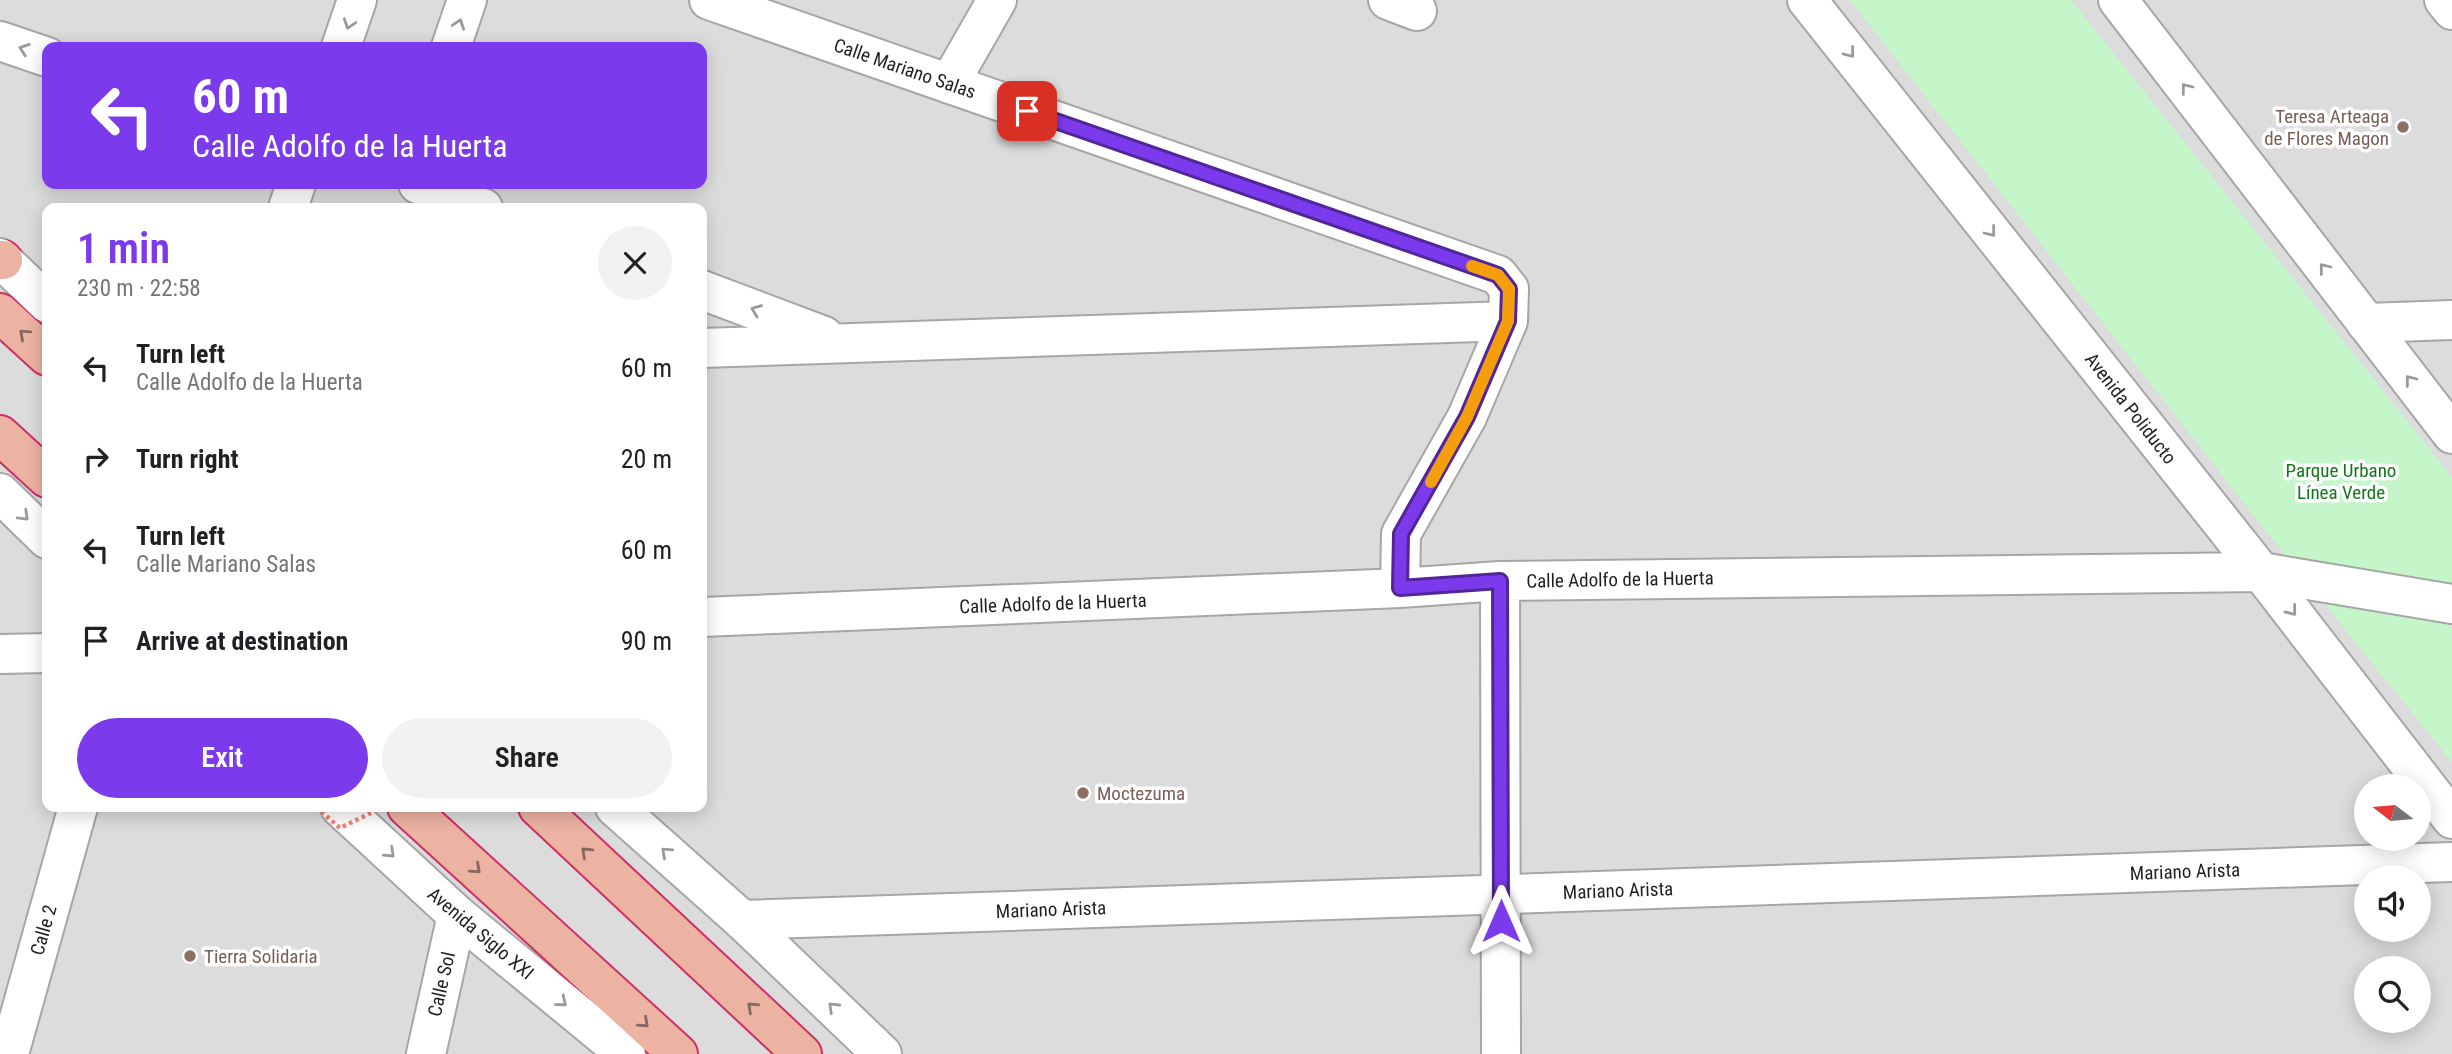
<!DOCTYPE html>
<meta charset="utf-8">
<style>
:root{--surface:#fff;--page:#f2f2f2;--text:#202124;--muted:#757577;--accent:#7c3aed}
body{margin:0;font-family:"Roboto Condensed",sans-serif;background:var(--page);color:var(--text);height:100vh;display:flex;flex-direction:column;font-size:26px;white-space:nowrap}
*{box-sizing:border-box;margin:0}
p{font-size:23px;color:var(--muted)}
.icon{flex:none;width:38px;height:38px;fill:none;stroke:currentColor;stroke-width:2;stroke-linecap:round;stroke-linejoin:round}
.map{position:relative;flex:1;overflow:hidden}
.sheet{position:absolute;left:42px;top:203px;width:665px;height:609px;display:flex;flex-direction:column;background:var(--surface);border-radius:14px;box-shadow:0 4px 18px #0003}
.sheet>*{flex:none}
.banner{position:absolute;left:42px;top:42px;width:665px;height:147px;border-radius:14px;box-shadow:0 4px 18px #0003;background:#7c3aed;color:#fff;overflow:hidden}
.needle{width:46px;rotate:286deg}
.controls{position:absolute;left:2354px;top:774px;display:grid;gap:14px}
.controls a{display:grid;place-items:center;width:77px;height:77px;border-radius:50%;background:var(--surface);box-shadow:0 4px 18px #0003;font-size:35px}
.pin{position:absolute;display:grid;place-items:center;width:60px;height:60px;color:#fff;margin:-30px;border-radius:14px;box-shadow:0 4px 10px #0006}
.me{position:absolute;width:77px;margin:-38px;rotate:0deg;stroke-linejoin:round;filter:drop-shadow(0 0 5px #0008)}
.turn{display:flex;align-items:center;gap:24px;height:147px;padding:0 35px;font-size:32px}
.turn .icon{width:91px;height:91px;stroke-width:2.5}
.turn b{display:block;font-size:49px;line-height:60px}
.round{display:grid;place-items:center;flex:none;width:74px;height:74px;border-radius:37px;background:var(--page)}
.headline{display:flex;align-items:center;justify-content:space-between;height:119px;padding:0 35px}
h1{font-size:42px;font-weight:600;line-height:52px;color:var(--accent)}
.action{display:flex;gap:14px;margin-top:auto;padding:14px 35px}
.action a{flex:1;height:80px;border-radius:42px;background:var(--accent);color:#fff;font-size:28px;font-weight:600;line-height:80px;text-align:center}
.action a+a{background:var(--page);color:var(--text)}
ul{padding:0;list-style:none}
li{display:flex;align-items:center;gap:21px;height:91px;padding:0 35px}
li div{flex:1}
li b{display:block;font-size:26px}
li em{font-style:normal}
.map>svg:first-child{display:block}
</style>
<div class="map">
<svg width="2452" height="1054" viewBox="0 0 2452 1054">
<rect width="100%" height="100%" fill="#efece5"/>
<path fill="#dddcdc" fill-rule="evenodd" d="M 0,0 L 2452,0 L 2452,1054 L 0,1054 ZM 47,47 L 702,47 L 702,184 L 47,184 ZM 47,208 L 702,208 L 702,807 L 47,807 ZM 2366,786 L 2418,786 L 2418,838 L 2366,838 ZM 2366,877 L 2418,877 L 2418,929 L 2366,929 ZM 2366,968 L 2418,968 L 2418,1020 L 2366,1020 Z"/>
<path fill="#c5f6c9" d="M 1850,0 L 2071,0 L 2452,477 L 2452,762 L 2266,531 Z"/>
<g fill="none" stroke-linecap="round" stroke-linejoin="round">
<g stroke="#a6a6a6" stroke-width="42">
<path id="minor" d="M 709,0 L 1498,275 L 1509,289 L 1508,321 L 1467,417 L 1401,534 L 1400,588
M 1388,0 L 1417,11
M 2444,0 L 2452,10
M 0,41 L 47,57
M 341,47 L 357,0
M 451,47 L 467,0
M 949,84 L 997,0
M 418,184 L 483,208
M 288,208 L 296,184
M 702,290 L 824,336
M 2366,323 L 2452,320
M 702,348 L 1508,321
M 1500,581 L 1501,1054
M 702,617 L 1400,588 L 1500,581 L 2261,572 L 2452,604
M 0,654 L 47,653
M 742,920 L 2452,862
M 9,1054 L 78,807
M 426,1054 L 457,915"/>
</g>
<g stroke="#a6a6a6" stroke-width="42">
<path id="tertiary" d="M 1807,0 L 2261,572 L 2452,819
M 2118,0 L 2452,434
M 0,258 L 47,303
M 0,493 L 47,539
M 340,807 L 457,915 L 626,1054
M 615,807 L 742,920 L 882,1054"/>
</g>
<g stroke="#d02f65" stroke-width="42">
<path id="trunk" d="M 0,260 L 3,260
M 0,313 L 47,356
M 0,435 L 47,478
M 407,807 L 678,1054
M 538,807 L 802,1054"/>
</g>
<use href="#minor" stroke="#fff" stroke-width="38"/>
<use href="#tertiary" stroke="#fff" stroke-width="38"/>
<use href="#trunk" stroke="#ecb2a2" stroke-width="38"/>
<path stroke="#f28274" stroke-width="4.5" stroke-dasharray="3.5 3.5" stroke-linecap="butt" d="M 316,807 L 340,828 L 383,807"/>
</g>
<defs><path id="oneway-chevron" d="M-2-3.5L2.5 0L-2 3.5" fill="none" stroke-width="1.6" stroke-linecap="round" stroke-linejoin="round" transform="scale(1.75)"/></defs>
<g stroke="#9a9a9a">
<use href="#oneway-chevron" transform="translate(349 24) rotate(108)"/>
<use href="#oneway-chevron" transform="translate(459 24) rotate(-72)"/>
<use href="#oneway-chevron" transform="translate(24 49) rotate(-161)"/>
<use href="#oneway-chevron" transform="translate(1850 53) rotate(52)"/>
<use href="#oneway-chevron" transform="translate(2186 88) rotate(-128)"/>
<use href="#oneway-chevron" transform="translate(1991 232) rotate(52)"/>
<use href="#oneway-chevron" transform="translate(2324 268) rotate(-128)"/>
<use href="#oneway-chevron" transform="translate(756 310) rotate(-159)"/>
<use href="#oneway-chevron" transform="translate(2410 380) rotate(-128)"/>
<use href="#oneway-chevron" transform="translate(24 516) rotate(44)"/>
<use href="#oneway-chevron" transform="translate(2292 611) rotate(52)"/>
<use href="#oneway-chevron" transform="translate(666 852) rotate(-138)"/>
<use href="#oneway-chevron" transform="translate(390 853) rotate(43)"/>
<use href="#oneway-chevron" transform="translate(562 1002) rotate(39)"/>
<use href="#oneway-chevron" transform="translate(833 1007) rotate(-136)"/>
</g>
<g stroke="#866860">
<use href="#oneway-chevron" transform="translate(24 334) rotate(-138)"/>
<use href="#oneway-chevron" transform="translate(586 852) rotate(-137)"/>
<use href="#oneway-chevron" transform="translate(476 869) rotate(42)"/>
<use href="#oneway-chevron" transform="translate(752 1007) rotate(-137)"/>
<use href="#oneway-chevron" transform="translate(644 1023) rotate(42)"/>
</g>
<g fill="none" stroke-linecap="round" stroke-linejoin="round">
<g stroke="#51269a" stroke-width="18">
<path id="route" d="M 1027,111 L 1498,275 L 1509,289 L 1508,321 L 1467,417 L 1401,534 L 1400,588 L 1500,581 L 1501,921"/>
</g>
<use href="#route" stroke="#7c3aed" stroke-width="12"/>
<path stroke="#f59e0b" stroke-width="12" d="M 1431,482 L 1467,417 L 1508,321 L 1509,289 L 1498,275 L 1472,266"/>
</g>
<g fill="#8d6e63" stroke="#fff" stroke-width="2.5">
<circle cx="2403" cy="127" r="7"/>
<circle cx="1083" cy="793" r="7"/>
<circle cx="190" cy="956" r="7"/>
</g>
<g text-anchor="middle" stroke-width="7" stroke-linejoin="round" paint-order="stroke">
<g font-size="19" fill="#1f1f1f" stroke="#fff">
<text transform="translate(905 68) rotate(19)" y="7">Calle Mariano Salas</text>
<text transform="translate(2131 408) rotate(52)" y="7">Avenida Poliducto</text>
<text transform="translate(1620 579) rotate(-1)" y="7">Calle Adolfo de la Huerta</text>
<text transform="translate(1053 603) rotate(-2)" y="7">Calle Adolfo de la Huerta</text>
<text transform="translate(2185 871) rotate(-2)" y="7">Mariano Arista</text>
<text transform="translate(1618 890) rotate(-2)" y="7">Mariano Arista</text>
<text transform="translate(1051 909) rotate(-2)" y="7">Mariano Arista</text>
<text transform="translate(43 930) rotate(-74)" y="7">Calle 2</text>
<text transform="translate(481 933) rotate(40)" y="7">Avenida Siglo XXI</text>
<text transform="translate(441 984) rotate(-77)" y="7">Calle Sol</text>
</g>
<g font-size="19" fill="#785e54" stroke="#fff" text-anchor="start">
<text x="2389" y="123" text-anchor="end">Teresa Arteaga<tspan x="2389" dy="22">de Flores Magon</tspan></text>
<text x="1097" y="800">Moctezuma</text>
<text x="204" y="963">Tierra Solidaria</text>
</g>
<g font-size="19" fill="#12771b" stroke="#fff">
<text x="2341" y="477">Parque Urbano<tspan x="2341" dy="22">Línea Verde</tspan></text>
</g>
</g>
</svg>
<div class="controls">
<a><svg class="needle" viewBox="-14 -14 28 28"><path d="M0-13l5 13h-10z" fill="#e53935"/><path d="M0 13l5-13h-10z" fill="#757577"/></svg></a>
<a><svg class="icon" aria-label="sound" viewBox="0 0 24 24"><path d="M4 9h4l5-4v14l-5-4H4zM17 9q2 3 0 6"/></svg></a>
<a><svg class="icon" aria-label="search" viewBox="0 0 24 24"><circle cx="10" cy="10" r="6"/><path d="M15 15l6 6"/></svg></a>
</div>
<div class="pin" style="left:1027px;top:111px;background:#d93025"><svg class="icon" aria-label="arrive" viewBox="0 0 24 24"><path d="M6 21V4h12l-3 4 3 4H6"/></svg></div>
<svg class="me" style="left:1501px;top:921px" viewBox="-20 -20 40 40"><path d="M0-17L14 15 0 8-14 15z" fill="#7c3aed" stroke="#fff" stroke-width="4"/></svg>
<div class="banner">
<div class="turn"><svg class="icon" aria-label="left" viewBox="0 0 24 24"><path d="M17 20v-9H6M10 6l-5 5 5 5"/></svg><div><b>60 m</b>Calle Adolfo de la Huerta</div></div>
</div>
<section class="sheet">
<div class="headline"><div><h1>1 min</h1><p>230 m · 22:58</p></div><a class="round"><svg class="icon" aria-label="close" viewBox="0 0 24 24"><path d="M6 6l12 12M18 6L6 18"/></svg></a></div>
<ul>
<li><svg class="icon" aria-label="left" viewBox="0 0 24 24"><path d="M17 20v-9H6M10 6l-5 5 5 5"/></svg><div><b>Turn left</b><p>Calle Adolfo de la Huerta</p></div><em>60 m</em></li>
<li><svg class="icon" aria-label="right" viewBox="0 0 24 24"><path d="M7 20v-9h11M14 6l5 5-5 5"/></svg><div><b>Turn right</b></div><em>20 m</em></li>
<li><svg class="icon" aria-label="left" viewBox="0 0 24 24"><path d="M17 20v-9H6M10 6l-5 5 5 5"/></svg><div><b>Turn left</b><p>Calle Mariano Salas</p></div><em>60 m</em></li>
<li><svg class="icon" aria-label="arrive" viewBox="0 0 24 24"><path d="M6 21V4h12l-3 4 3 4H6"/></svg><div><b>Arrive at destination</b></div><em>90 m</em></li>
</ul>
<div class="action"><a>Exit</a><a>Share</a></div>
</section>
</div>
